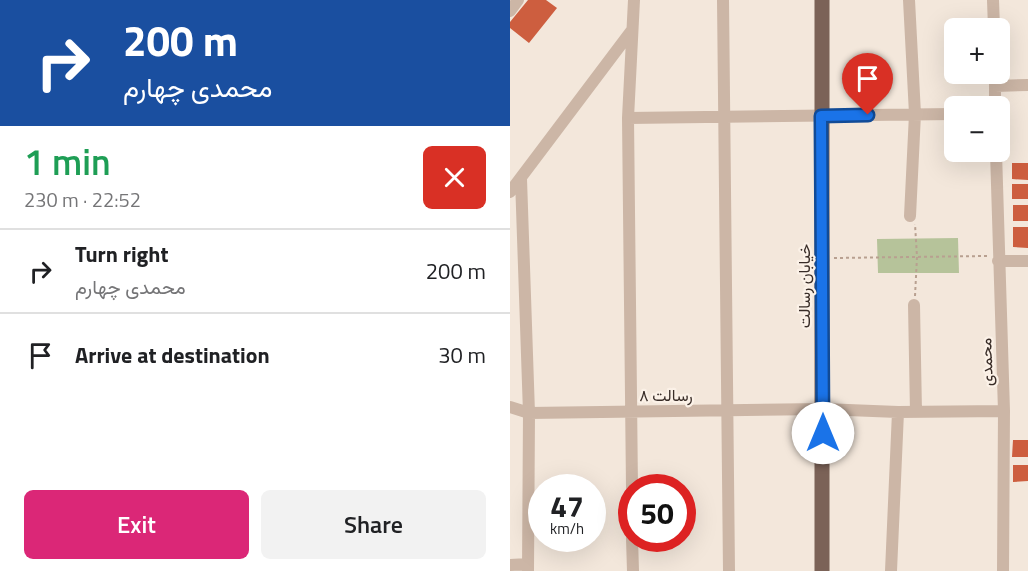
<!DOCTYPE html>
<meta charset="utf-8">
<style>
:root{--surface:#fff;--page:#f2f2f2;--text:#202124;--muted:#757577;--line:#e0e0e0;--accent:#db2777}
body{margin:0;font-family:"Titillium Web",Vazirmatn,sans-serif;background:var(--page);color:var(--text);height:100vh;display:flex;flex-direction:column;font-size:22px;white-space:nowrap}
*{box-sizing:border-box;margin:0}
p{font-size:20px;color:var(--muted)}
.icon{flex:none;width:33px;height:33px;fill:none;stroke:currentColor;stroke-width:2;stroke-linecap:round;stroke-linejoin:round}
.map{position:relative;flex:1;overflow:hidden}
.panel{display:flex;flex-direction:column;background:var(--surface);width:510px}
.panel>*{flex:none}
.guide{background:#1a4fa0;color:#fff;overflow:hidden}
.fabs{position:absolute;left:434px;top:18px;display:grid;gap:12px}
.fabs a{display:grid;place-items:center;width:66px;height:66px;border-radius:9px;background:var(--surface);box-shadow:0 6px 24px #0002;font-size:30px}
.speed{position:absolute;left:18px;top:474px;display:flex;gap:12px;font-size:30px;font-weight:700;text-align:center}
.speed>*{display:grid;place-content:center;width:78px;height:78px;border-radius:50%;background:var(--surface);box-shadow:0 6px 24px #0002;line-height:1}
.speed small{font-size:15px;font-weight:400}
.speed .limit{border:9px solid #d22;background:#fff;color:#111}
.pin{position:absolute;display:grid;place-items:center;width:51px;height:51px;color:#fff;margin:-62px -26px;border-radius:50% 50% 50% 0;rotate:-45deg;box-shadow:0 0 6px #0007}
.pin .icon{rotate:45deg}
.me{position:absolute;width:66px;margin:-33px;rotate:0deg;stroke-linejoin:round;filter:drop-shadow(0 0 4px #0008)}
.turn{display:flex;align-items:center;gap:21px;height:126px;padding:0 24px;font-size:27px}
.turn .icon{width:78px;height:78px;stroke-width:2.5}
.turn b{display:block;font-size:42px;line-height:51px}
.round{display:grid;place-items:center;flex:none;width:63px;height:63px;border-radius:9px;background:var(--page)}
.headline{display:flex;align-items:center;justify-content:space-between;height:102px;padding:0 24px}
h1{font-size:36px;font-weight:600;line-height:45px;color:#1e9e55}
.primary-button{display:flex;gap:12px;margin-top:auto;padding:12px 24px}
.primary-button a{flex:1;height:69px;border-radius:9px;background:var(--accent);color:#fff;font-size:24px;font-weight:600;line-height:69px;text-align:center}
.primary-button a+a{background:var(--page);color:var(--text)}
ul{padding:0;list-style:none}
li{display:flex;align-items:center;gap:18px;height:84px;padding:0 24px;border-top:2px solid var(--line)}
li div{flex:1}
li b{display:block;font-size:22px}
li em{font-style:normal}
main{display:flex;flex:1;min-height:0}
.map>svg:first-child{display:block}
</style>
<main>
<section class="panel">
<div class="guide">
<div class="turn"><svg class="icon" aria-label="right" viewBox="0 0 24 24"><path d="M7 20v-9h11M14 6l5 5-5 5"/></svg><div><b>200 m</b>محمدی چهارم</div></div>
</div>
<div class="headline"><div><h1>1 min</h1><p>230 m · 22:52</p></div><a class="round" style="background:#d93025;color:#fff"><svg class="icon" aria-label="close" viewBox="0 0 24 24"><path d="M6 6l12 12M18 6L6 18"/></svg></a></div>
<ul>
<li><svg class="icon" aria-label="right" viewBox="0 0 24 24"><path d="M7 20v-9h11M14 6l5 5-5 5"/></svg><div><b>Turn right</b><p>محمدی چهارم</p></div><em>200 m</em></li>
<li><svg class="icon" aria-label="arrive" viewBox="0 0 24 24"><path d="M6 21V4h12l-3 4 3 4H6"/></svg><div><b>Arrive at destination</b></div><em>30 m</em></li>
</ul>
<div class="primary-button"><a>Exit</a><a>Share</a></div>
</section>
<div class="map">
<svg width="518" height="571" viewBox="0 0 518 571">
<rect width="100%" height="100%" fill="#f3e7db"/>
<path fill="#b6c39a" d="M 448,238 L 449,273 L 368,273 L 367,239 Z"/>
<path fill="#cd5e3f" d="M 18,0 L 36,0 L 47,8 L 19,43 L 0,28 L 0,22 Z
M 502,163 L 518,163 L 518,180 L 502,179 Z
M 502,184 L 518,184 L 518,199 L 502,199 Z
M 503,205 L 518,205 L 518,221 L 503,221 Z
M 503,227 L 518,227 L 518,248 L 503,247 Z
M 503,440 L 518,440 L 518,457 L 502,457 Z
M 503,465 L 518,465 L 518,481 L 503,482 Z"/>
<g fill="none" stroke-linecap="round" stroke-linejoin="round">
<path stroke="#b8a090" stroke-width="2" stroke-dasharray="3 3" stroke-linecap="butt" d="M 324,258 L 477,256
M 405,296 L 407,257 L 405,224"/>
<path stroke="#ccb6a6" stroke-width="12" d="M 213,0 L 219,571
M 399,0 L 405,114 L 400,216
M 483,0 L 484,28
M 0,11 L 8,0
M 485,74 L 485,106
M 485,86 L 518,85
M 118,118 L 444,114
M 486,152 L 494,411 L 493,571
M 11,179 L 19,413 L 18,571
M 0,192 L 122,30
M 488,261 L 518,261
M 404,305 L 406,412
M 0,407 L 19,413 L 313,409 L 388,412 L 494,411
M 122,488 L 118,118 L 124,0
M 122,538 L 123,571
M 0,565 L 18,564
M 381,571 L 388,412"/>
<path stroke="#7b6257" stroke-width="15" d="M 312,0 L 312,571"/>
</g>
<g fill="none" stroke-linecap="round" stroke-linejoin="round">
<g stroke="#114b97" stroke-width="15">
<path id="route" d="M 313,433 L 311,116 L 358,115"/>
</g>
<use href="#route" stroke="#1a73e8" stroke-width="10"/>
</g>
<g text-anchor="middle" stroke-width="4.5" stroke-linejoin="round" paint-order="stroke">
<g font-size="16" fill="#382c27" stroke="#fbf1e7">
<text transform="translate(294 286) rotate(-90)" y="6">خیابان رسالت</text>
<text transform="translate(476 362) rotate(-92)" y="6">محمدی</text>
<text x="156" y="401">۸ رسالت</text>
</g>
</g>
</svg>
<div class="fabs">
<a>+</a>
<a>−</a>
</div>
<div class="speed"><div>47<small>km/h</small></div><div class="limit">50</div></div>
<div class="pin" style="left:358px;top:115px;background:#d93025"><svg class="icon" aria-label="arrive" viewBox="0 0 24 24"><path d="M6 21V4h12l-3 4 3 4H6"/></svg></div>
<svg class="me" style="left:313px;top:433px" viewBox="-20 -20 40 40"><circle r="19" fill="#fff"/><path d="M0-13L10 11 0 6-10 11z" fill="#1a73e8"/></svg>
</div>
</main>
